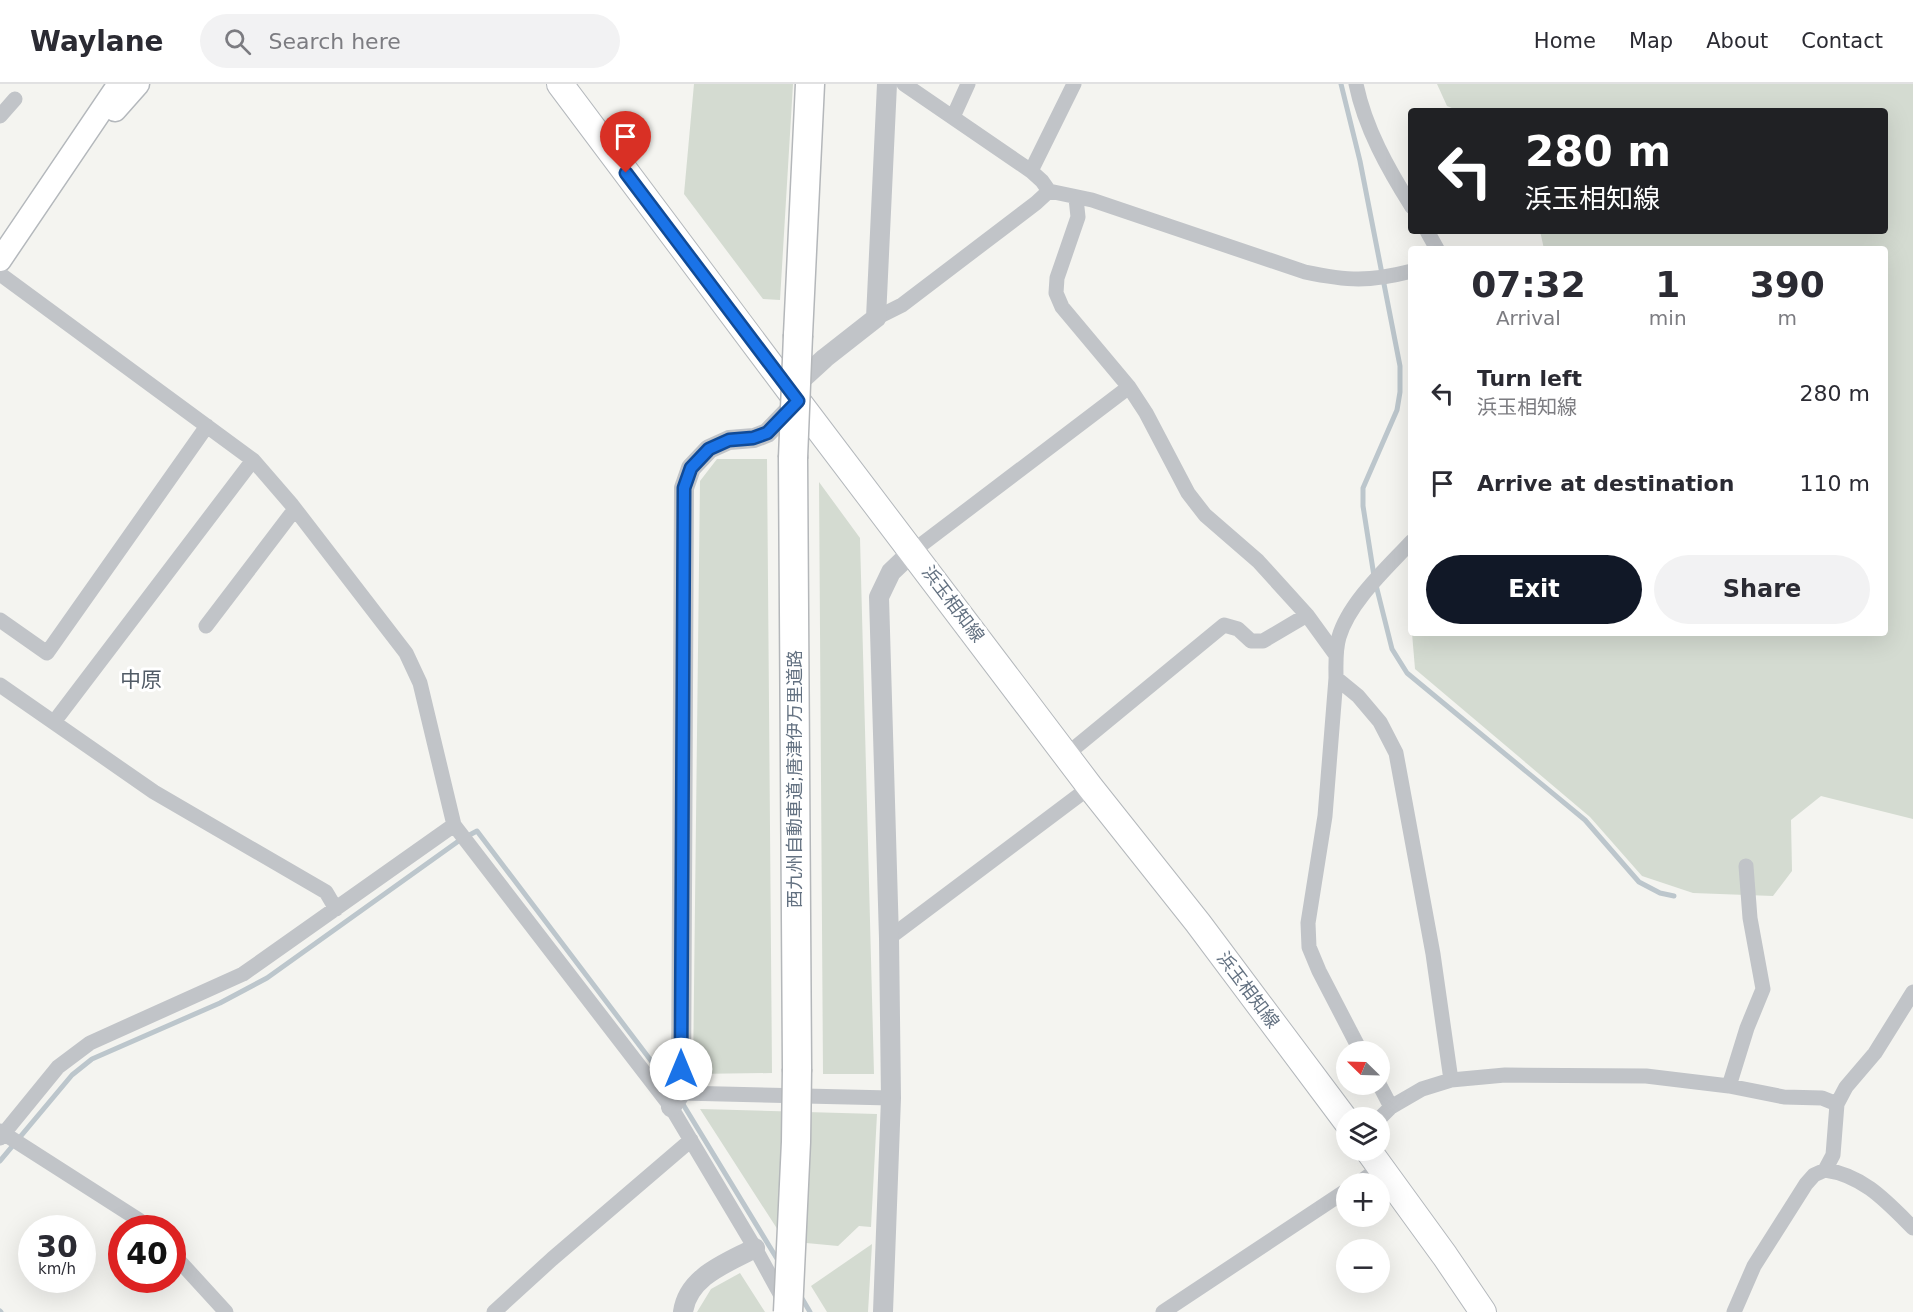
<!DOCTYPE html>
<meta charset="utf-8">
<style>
:root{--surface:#fff;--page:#f2f2f3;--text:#2b2b33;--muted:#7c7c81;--line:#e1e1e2;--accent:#111827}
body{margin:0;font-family:"DejaVu Sans","Noto Sans JP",sans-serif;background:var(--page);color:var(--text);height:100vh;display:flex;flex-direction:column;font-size:22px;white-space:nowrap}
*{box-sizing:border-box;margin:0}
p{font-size:20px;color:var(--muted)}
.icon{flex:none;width:33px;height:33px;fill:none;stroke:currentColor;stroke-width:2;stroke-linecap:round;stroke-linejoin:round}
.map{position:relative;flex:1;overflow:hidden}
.panel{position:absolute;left:1408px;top:162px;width:480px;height:390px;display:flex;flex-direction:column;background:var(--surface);border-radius:6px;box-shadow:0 6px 24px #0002}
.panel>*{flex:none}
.banner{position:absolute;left:1408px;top:24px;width:480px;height:126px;border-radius:6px;box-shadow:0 6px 24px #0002;background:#202124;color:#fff;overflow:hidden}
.needle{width:39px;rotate:293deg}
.controls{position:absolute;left:1336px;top:957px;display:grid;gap:12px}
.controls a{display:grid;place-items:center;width:54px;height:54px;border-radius:50%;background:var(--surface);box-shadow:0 6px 24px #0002;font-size:30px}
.speed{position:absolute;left:18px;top:1131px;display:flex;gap:12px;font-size:30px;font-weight:700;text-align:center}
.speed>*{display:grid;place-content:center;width:78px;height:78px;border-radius:50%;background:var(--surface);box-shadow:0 6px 24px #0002;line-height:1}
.speed small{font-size:15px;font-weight:400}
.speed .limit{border:9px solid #d22;background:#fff;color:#111}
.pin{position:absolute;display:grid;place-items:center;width:51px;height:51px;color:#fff;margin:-62px -26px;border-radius:50% 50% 50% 0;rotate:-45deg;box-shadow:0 0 6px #0007}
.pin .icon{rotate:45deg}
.me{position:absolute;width:66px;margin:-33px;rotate:0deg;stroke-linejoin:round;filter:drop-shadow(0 0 4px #0008)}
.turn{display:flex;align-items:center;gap:21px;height:126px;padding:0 18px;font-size:27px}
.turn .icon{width:78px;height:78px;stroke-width:2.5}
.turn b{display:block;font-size:42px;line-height:51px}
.eta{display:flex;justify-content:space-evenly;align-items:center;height:102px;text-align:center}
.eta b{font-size:36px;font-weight:600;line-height:42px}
.button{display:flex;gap:12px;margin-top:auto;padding:12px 18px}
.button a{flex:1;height:69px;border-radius:36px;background:var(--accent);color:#fff;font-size:24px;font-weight:600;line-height:69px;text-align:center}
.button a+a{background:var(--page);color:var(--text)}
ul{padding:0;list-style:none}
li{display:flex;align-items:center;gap:18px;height:90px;padding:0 18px}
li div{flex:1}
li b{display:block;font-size:22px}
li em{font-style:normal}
header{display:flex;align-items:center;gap:36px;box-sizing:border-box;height:84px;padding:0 30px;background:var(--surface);border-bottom:2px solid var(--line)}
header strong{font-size:28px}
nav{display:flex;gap:33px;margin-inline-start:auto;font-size:21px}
.search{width:420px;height:54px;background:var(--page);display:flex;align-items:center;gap:15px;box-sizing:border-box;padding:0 21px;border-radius:33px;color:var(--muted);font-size:22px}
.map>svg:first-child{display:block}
</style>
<header>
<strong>Waylane</strong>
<div class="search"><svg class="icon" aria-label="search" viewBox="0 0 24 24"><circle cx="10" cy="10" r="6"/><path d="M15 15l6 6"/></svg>Search here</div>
<nav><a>Home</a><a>Map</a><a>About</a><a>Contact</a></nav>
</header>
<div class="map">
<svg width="1913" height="1228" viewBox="0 0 1913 1228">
<rect width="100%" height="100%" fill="#f4f4f0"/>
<path fill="#d4dbd1" d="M 694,0 L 793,0 L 780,216 L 763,215 L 684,110 Z
M 1437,0 L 1913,0 L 1913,735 L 1821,712 L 1791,736 L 1792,787 L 1773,812 L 1693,809 L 1642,792 L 1590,733 L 1415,585 L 1412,549 L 1886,549 L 1886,165 L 1544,165 L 1540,147 L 1886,147 L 1886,27 L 1459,27 L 1447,22 Z
M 717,375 L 767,375 L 772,989 L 693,990 L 700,397 Z
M 819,398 L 860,454 L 874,990 L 823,990 Z
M 700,1025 L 877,1030 L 871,1143 L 859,1142 L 838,1162 L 785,1157 Z
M 872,1160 L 868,1228 L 827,1228 L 811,1202 Z
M 740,1189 L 765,1228 L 697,1228 L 711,1205 Z"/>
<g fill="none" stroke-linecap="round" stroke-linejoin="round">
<path stroke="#bcc6cc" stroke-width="5" d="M 1341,0 L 1360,77 L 1400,282 L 1400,308 L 1397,326 L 1363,404 L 1363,422 L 1374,492
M 1376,501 L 1392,565 L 1407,589 L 1585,736 L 1639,798 L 1660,809 L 1674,812
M 681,1017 L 779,1178
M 0,1077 L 72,991 L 92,975 L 220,919 L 267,894 L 460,756 L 477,747 L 674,1007
M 800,1211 L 810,1228
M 0,1227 L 1,1228"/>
<g stroke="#b4b8bc" stroke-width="25">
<path id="secondary" d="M 115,26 L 138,0
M 0,176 L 119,0"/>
</g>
<g stroke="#b4b8bc" stroke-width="28">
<path id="primary" d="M 560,0 L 790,307 L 1090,703 L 1198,839 L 1347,1038
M 1368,1066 L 1445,1172 L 1483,1228"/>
</g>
<g stroke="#b4b7ba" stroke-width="31">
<path id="motorway" d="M 798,251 L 810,0
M 793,374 L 797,985"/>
</g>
<path stroke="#c1c4c8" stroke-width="15" d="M 904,0 L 1031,87 L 1042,97 L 1049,107 L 1092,116 L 1305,188 C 1348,197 1369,198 1412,187
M 1356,0 C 1365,44 1388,85 1412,123
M 0,32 L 15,15
M 953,33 L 968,0
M 1031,87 L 1074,0
M 1076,114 L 1078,133 L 1057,194 L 1056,209 L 1062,223 L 1129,303 L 1146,329 L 1188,409 L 1205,431 L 1258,477 L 1307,531 L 1336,571
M 1427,147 L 1437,165
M 0,190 L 253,376 L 292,421 L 406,569 L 420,599 L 454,741 L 671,1023 L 755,1164 L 784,1217
M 876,234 L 902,221 L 1036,119 L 1049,107
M 913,467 L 1129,303
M 0,536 L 47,569 L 207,342
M 206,542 L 295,425
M 1336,594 L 1358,612 L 1380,638 L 1396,669 L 1433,870 L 1451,996
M 0,601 L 154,708 L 326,808 L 336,825
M 54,638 L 253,376
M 1066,671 L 1224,541 L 1238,545 L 1251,557 L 1263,557 L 1307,531
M 889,854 L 1090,703
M 1361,968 L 1319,887 L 1309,863 L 1308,839 L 1325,732 L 1336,594 C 1336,580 1335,566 1339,553 C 1349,518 1388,483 1412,457
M 1379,1000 L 1391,1023
M 1729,1002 L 1747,944 L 1763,905 L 1750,834 L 1746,782
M 681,1009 L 891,1014
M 1380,1034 L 1391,1023 L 1422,1005 L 1451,996 L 1505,991 L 1646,992 L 1729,1002 L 1784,1013 L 1822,1014 L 1837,1020
M 0,1047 L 139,1136 L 149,1144
M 0,1054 L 58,983 L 90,959 L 243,890 L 454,741
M 1825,1086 C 1863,1091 1887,1118 1913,1144
M 1357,1100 L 1381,1083
M 172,1169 L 226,1228
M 494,1228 L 552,1175 L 691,1056
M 1163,1228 L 1347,1106
M 1734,1228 L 1754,1182 L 1806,1100 L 1814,1091 L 1825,1086 L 1833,1071 L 1837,1020 L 1846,1003 L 1875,969 L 1913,908"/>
<path stroke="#c1c4c8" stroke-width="20" d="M 791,305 L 825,274 L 876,234 L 887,0
M 671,1023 L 681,1009 L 684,404 L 691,384 L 709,365 L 729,356 L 754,354 L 767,349 L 797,318
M 683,1228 C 688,1192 727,1179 755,1164
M 883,1228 L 891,1014 L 889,854 L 879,513 L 891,488 L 913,467"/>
<use href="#secondary" stroke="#fff" stroke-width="22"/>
<use href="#primary" stroke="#fff" stroke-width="26"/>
<use href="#motorway" stroke="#fff" stroke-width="28"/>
<g stroke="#b4b7ba" stroke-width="31" stroke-linecap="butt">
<path id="motorway-bridge" d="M 793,374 L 798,251
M 788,1228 L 796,1058 L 797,985"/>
</g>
<use href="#motorway-bridge" stroke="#fff" stroke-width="28"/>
</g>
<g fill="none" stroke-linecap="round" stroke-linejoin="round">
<g stroke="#114b97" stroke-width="15">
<path id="route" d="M 626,89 L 798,317 L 767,349 L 753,354 L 729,356 L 709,365 L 691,384 L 684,404 L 681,985"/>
</g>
<use href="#route" stroke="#1a73e8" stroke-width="10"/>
</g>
<g text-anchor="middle" stroke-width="6" stroke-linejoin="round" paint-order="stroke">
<g font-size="18" fill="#637181" stroke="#fff">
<text transform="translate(953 520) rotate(53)" y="6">浜玉相知線</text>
<text transform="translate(795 695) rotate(-90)" y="6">西九州自動車道;唐津伊万里道路</text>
<text transform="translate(1248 906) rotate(53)" y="6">浜玉相知線</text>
</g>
<g font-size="21" fill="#515b66" stroke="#fff">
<text x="141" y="603">中原</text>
</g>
</g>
</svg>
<div class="controls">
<a><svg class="needle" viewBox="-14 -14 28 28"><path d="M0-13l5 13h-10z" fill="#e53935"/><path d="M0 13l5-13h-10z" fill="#7c7c81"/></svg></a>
<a><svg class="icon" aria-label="layers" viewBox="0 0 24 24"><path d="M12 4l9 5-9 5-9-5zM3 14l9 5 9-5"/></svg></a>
<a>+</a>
<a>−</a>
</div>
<div class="speed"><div>30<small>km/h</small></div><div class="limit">40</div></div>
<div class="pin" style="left:626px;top:89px;background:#d93025"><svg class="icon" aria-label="arrive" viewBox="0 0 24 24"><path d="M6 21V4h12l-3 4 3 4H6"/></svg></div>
<svg class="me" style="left:681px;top:985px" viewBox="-20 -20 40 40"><circle r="19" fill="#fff"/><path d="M0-13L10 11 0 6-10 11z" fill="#1a73e8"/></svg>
<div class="banner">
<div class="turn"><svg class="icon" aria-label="left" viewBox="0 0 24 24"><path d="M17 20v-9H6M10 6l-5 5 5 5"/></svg><div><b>280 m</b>浜玉相知線</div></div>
</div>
<section class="panel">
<div class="eta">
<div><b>07:32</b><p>Arrival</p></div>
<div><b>1</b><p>min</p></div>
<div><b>390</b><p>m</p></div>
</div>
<ul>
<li><svg class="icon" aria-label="left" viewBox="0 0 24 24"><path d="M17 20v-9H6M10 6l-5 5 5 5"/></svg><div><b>Turn left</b><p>浜玉相知線</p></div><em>280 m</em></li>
<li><svg class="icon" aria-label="arrive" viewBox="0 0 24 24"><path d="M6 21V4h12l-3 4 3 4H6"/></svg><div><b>Arrive at destination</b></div><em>110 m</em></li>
</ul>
<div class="button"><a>Exit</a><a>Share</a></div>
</section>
</div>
